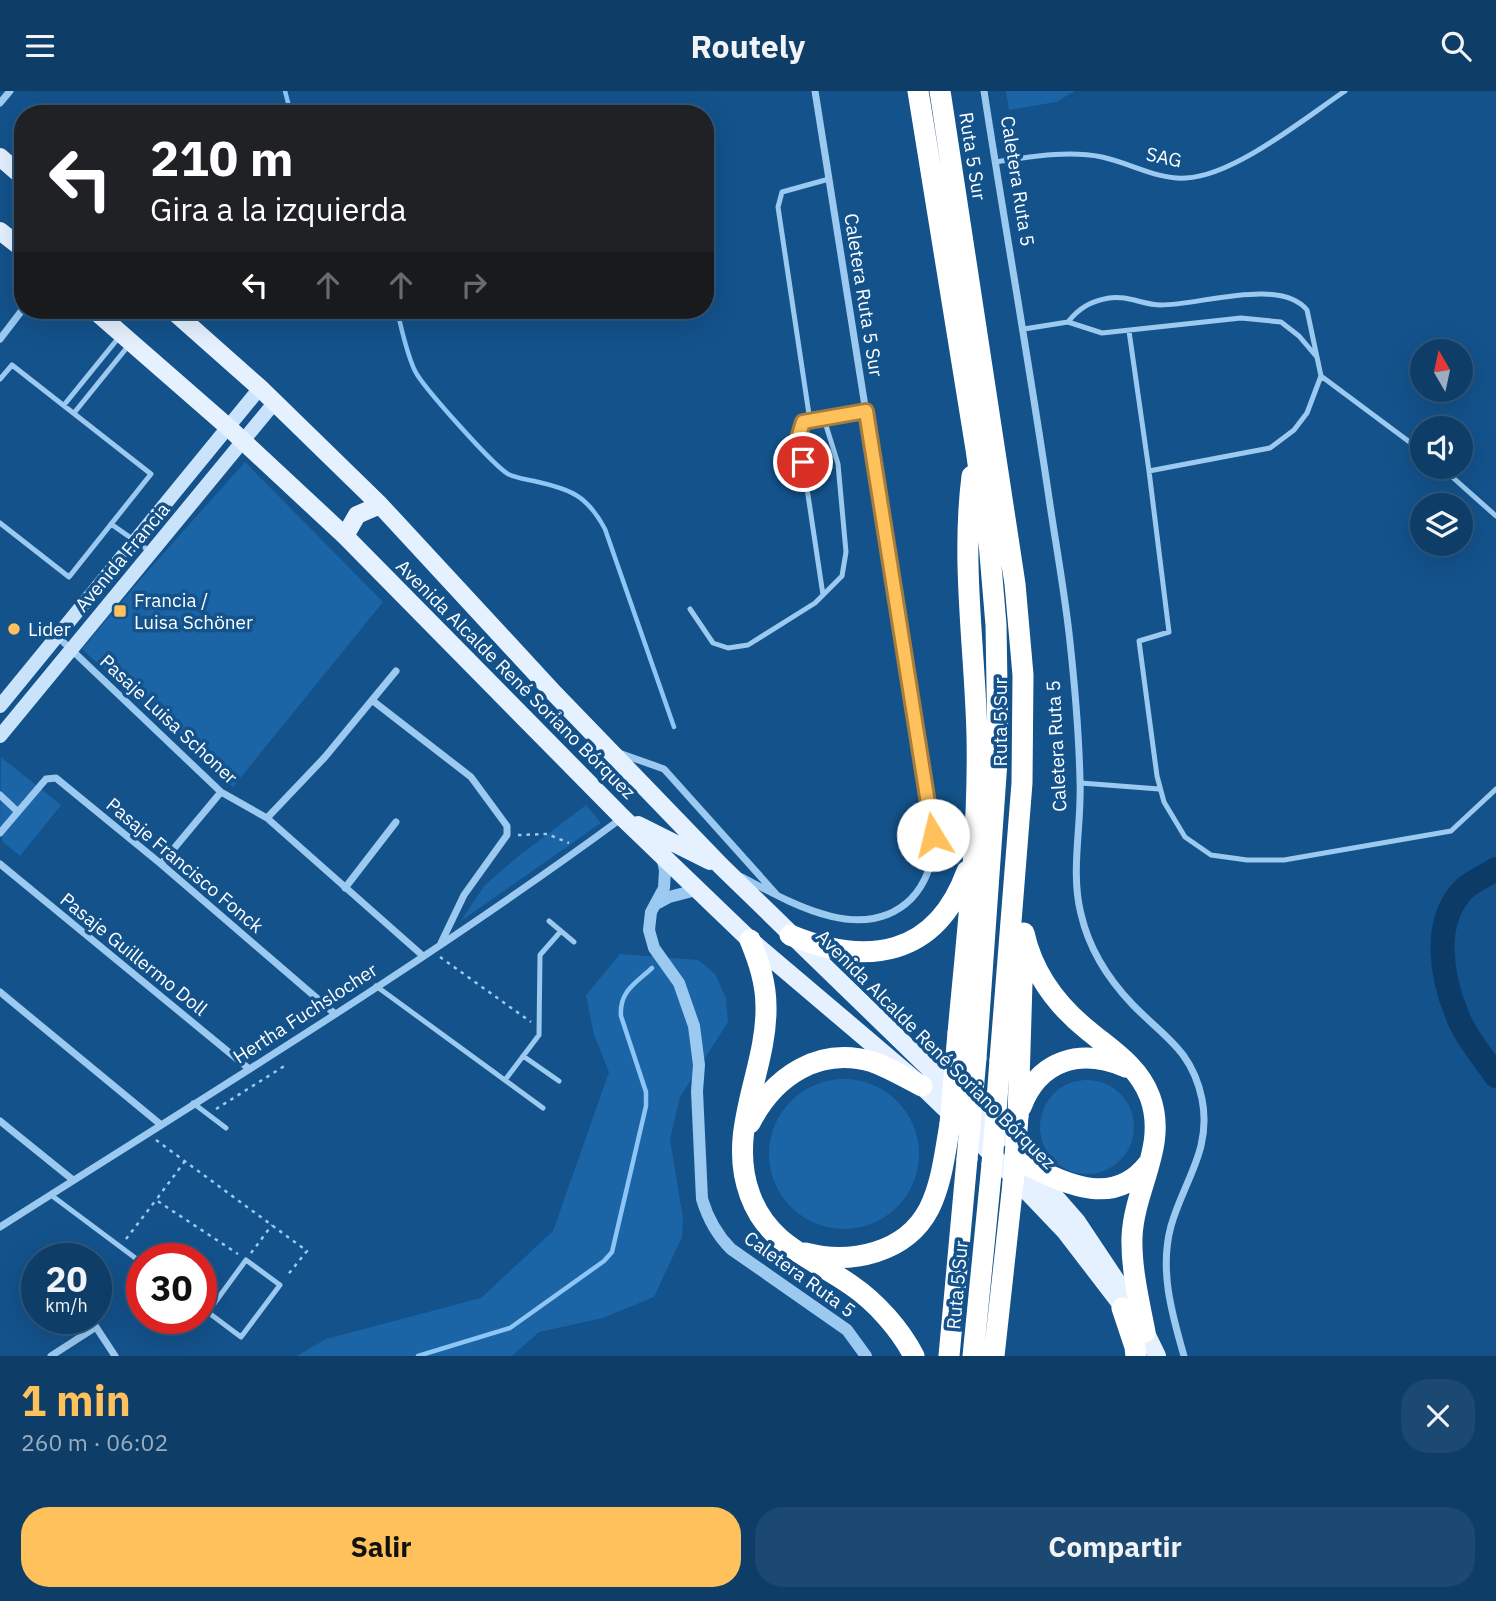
<!DOCTYPE html>
<html lang="es">
<meta charset="utf-8">
<style>
:root{--surface:#0e3e68;--page:#1c4971;--text:#f1f3f6;--muted:#9baec0;--line:#2e577c;--accent:#ffc15b}
body{margin:0;font-family:"IBM Plex Sans",sans-serif;background:var(--page);color:var(--text);height:100vh;display:flex;flex-direction:column;font-size:26px;white-space:nowrap}
*{box-sizing:border-box;margin:0}
p{font-size:23px;color:var(--muted)}
.icon{flex:none;width:38px;height:38px;fill:none;stroke:currentColor;stroke-width:2;stroke-linecap:round;stroke-linejoin:round}
.map{position:relative;height:1265px;overflow:hidden}
.panel{display:flex;flex-direction:column;background:var(--surface);flex:1}
.panel>*{flex:none}
.banner{position:absolute;left:14px;top:14px;width:700px;height:214px;border-radius:28px;box-shadow:0 7px 28px #0002,0 0 0 2px var(--line);background:#202124;color:#fff;overflow:hidden}
.needle{width:46px;rotate:351deg}
.tools{position:absolute;left:1410px;top:248px;display:grid;gap:14px}
.tools a{display:grid;place-items:center;width:63px;height:63px;border-radius:50%;background:var(--surface);box-shadow:0 7px 28px #0002,0 0 0 2px var(--line);font-size:35px}
.speed{position:absolute;left:21px;top:1152px;display:flex;gap:14px;font-size:35px;font-weight:700;text-align:center}
.speed>*{display:grid;place-content:center;width:91px;height:91px;border-radius:50%;background:var(--surface);box-shadow:0 7px 28px #0002,0 0 0 2px var(--line);line-height:1}
.speed small{font-size:18px;font-weight:400}
.speed .limit{border:10px solid #d22;background:#fff;color:#111}
.pin{position:absolute;display:grid;place-items:center;width:60px;height:60px;color:#fff;margin:-30px;border:4px solid #fff;border-radius:50%;box-shadow:0 2px 7px #0007}
.me{position:absolute;width:77px;margin:-38px;rotate:351deg;stroke-linejoin:round;filter:drop-shadow(0 0 5px #0008)}
.turn{display:flex;align-items:center;gap:24px;height:147px;padding:0 21px;font-size:32px}
.turn .icon{width:91px;height:91px;stroke-width:2.5}
.turn b{display:block;font-size:49px;line-height:60px}
.lanes{display:flex;align-items:center;height:66px;padding:0 21px;background:#0003;justify-content:center;gap:35px;direction:ltr}
.lanes .off{opacity:.35}
.round{display:grid;place-items:center;flex:none;width:74px;height:74px;border-radius:28px;background:var(--page)}
.headline{display:flex;align-items:center;justify-content:space-between;height:119px;padding:0 21px}
h1{font-size:42px;font-weight:800;line-height:52px;color:var(--accent)}
.primary-button{display:flex;gap:14px;margin-top:auto;padding:14px 21px}
.primary-button a{flex:1;height:80px;border-radius:28px;background:var(--accent);color:#111;font-size:28px;font-weight:800;line-height:80px;text-align:center}
.primary-button a+a{background:var(--page);color:var(--text)}
header{display:flex;justify-content:space-between;align-items:center;height:91px;padding:0 21px;background:var(--surface);font-size:32px;font-weight:800}
.map>svg:first-child{display:block}
</style>
<header><svg class="icon" aria-label="menu" viewBox="0 0 24 24"><path d="M4 6h16M4 12h16M4 18h16"/></svg>Routely<svg class="icon" aria-label="search" viewBox="0 0 24 24"><circle cx="10" cy="10" r="6"/><path d="M15 15l6 6"/></svg></header>
<div class="map">
<svg width="1496" height="1265" viewBox="0 0 1496 1265">
<rect width="100%" height="100%" fill="#13528b"/>
<path fill="#1b65a6" d="M 1006,0 L 1075,0 L 1056,11 L 1009,19 Z
M 245,371 L 383,511 L 233,696 L 82,558 L 146,482 Z
M 1,666 L 61,714 L 20,765 L 3,751 L 0,738 Z
M 586,714 L 601,732 L 461,830 L 484,795 L 516,767 Z
M 620,863 L 698,869 L 715,883 L 726,907 L 728,931 L 680,1006 L 670,1048 L 683,1128 L 682,1146 L 654,1206 L 603,1227 L 539,1241 L 512,1265 L 297,1265 L 326,1248 L 481,1207 L 553,1140 L 609,981 L 594,944 L 586,904 Z
M769 1063a75 75 0 1 1 150 0a75 75 0 1 1-150 0Z
M1040 1036a47 47 0 1 1 94 0a47 47 0 1 1-94 0Z"/>
<g fill="none" stroke-linecap="round" stroke-linejoin="round">
<path stroke="#8dc5f4" stroke-width="4.5" d="M 285,0 L 291,23
M 397,219 C 402,239 406,261 415,280 C 423,296 493,374 508,383 C 516,387 525,388 534,390 C 570,398 587,404 605,438 L 674,636
M 418,1265 L 510,1237 L 604,1170 L 612,1161 L 646,1015 L 646,1001 L 621,925 C 619,900 636,892 652,877"/>
<path stroke="#0c3b68" stroke-width="24" d="M 1496,778 C 1486,785 1472,790 1464,798 C 1431,831 1442,889 1458,926 C 1466,947 1484,967 1496,985"/>
<path stroke="#9bc9f0" stroke-width="2.5" stroke-dasharray="3.5 5" stroke-linecap="butt" d="M 518,744 L 547,743 L 569,752
M 440,866 L 531,931
M 216,1018 L 286,974
M 156,1049 L 307,1160 L 286,1186
M 185,1070 L 156,1109 L 238,1163
M 126,1148 L 156,1109
M 251,1162 L 272,1134"/>
<path stroke="#9bc9f0" stroke-width="5" d="M 995,71 C 1030,66 1067,59 1102,66 C 1130,72 1158,89 1186,87 C 1234,85 1305,27 1345,0
M 1068,231 C 1079,217 1091,210 1109,207 C 1128,204 1143,214 1161,214 C 1200,214 1280,186 1307,219 L 1321,285 L 1307,322 L 1294,339 L 1270,357 L 1149,380 L 1169,541 L 1139,550 L 1157,685 L 1164,711 L 1185,746 L 1211,764 L 1247,769 L 1284,769 L 1451,740 L 1496,698
M 1024,238 L 1068,231 L 1102,242 L 1241,227 L 1281,231 L 1299,245 L 1316,265
M 1129,240 L 1149,380
M 1321,285 L 1423,361
M 0,288 L 12,274 L 151,383 L 69,486 L 0,432
M 64,314 L 120,245
M 74,322 L 129,254
M 810,330 L 778,116 L 782,101 L 829,88
M 1441,376 L 1496,425
M 111,433 L 151,461
M 823,504 L 799,344 L 803,331 L 866,321
M 690,518 L 713,552 L 728,557 L 748,554 L 815,512 L 842,485 L 846,461 L 838,373 L 824,328
M 1081,692 L 1159,698
M 549,830 L 574,851
M 376,895 L 543,1017
M 523,965 L 559,990
M 505,989 L 539,944 L 540,864 L 561,840
M 193,1012 L 226,1037
M 51,1104 L 142,1172
M 201,1216 L 241,1246 L 280,1194 L 246,1169 L 208,1221"/>
<path stroke="#9bc9f0" stroke-width="7" d="M 984,0 C 1005,136 1029,271 1049,407 C 1056,455 1065,503 1070,551 C 1075,597 1079,644 1080,690 C 1082,734 1070,780 1081,823 C 1089,858 1108,888 1133,914 C 1164,946 1192,959 1202,1008 C 1212,1059 1184,1089 1171,1135 C 1159,1179 1172,1223 1184,1265
M 0,12 L 10,0
M 0,248 L 23,218
M 57,545 L 221,701 L 267,727 L 423,865
M 373,610 L 471,686 L 507,735 L 507,744 L 464,804 L 441,852
M 619,662 L 664,678 L 776,803
M 0,704 L 17,720
M 267,727 L 325,666 L 396,580
M 0,742 L 46,688 L 56,687 L 161,773 L 334,922
M 0,773 L 248,977
M 161,773 L 221,701
M 742,786 C 789,811 863,855 911,808 C 928,790 934,768 933,744 L 815,0
M 345,797 L 396,731
M 0,901 L 160,1033
M 0,1030 L 73,1089
M 0,1136 C 209,1003 422,874 622,727
M 51,1265 L 96,1236 L 115,1265"/>
<path stroke="#9bc9f0" stroke-width="12" d="M 662,766 L 665,779 L 664,797 L 651,821 L 649,839 L 654,857 L 679,892 L 694,935 L 699,974 L 697,1000 L 702,1108 C 708,1128 716,1143 731,1158 L 847,1239 L 866,1265
M 658,812 L 669,806 L 696,799"/>
<path stroke="#c9e3fb" stroke-width="14" d="M 0,615 L 260,297
M 0,645 L 275,311"/>
<path stroke="#e5f1ff" stroke-width="18" d="M 0,66 L 23,86
M 0,140 L 23,158
M 94,219 L 228,336 L 345,445 L 622,726 L 750,849 L 922,995 L 980,1051 L 1065,1140 L 1131,1226
M 172,219 L 260,297 L 380,414 L 553,601 L 721,775 L 1001,1047
M 345,445 L 357,424 L 380,414
M 638,734 L 710,770
M 1028,1075 L 1077,1131 L 1125,1203
M 1140,1230 L 1157,1265"/>
<path stroke="#fff" stroke-width="21" d="M 918,0 L 976,358 L 989,451 L 996,534 L 998,656 L 976,967
M 940,0 L 1015,493 L 1023,584 L 1022,692 L 1000,969
M 1024,842 C 1033,883 1057,915 1090,941 C 1113,960 1139,976 1150,1006 C 1168,1055 1134,1097 1132,1146 C 1131,1177 1139,1210 1145,1241
M 790,844 C 867,876 936,866 967,780
M 750,849 C 759,871 766,892 766,916 C 767,980 726,1040 750,1104 C 768,1154 811,1166 851,1194 C 876,1211 900,1238 914,1265
M 958,942 C 967,843 979,744 977,645 C 975,559 961,472 972,385
M 1021,1016 C 1039,968 1081,957 1126,976
M 1018,1025 L 1023,858
M 750,1032 C 774,985 819,955 873,971 C 890,977 906,987 922,995
M 1027,1074 C 1067,1093 1114,1117 1148,1073
M 805,1162 C 851,1174 906,1162 929,1118 C 942,1092 945,1061 950,1033
M 1122,1217 L 1135,1256 L 1136,1265
M 949,1265 L 967,1068
M 973,1265 L 992,1073
M 994,1265 L 1013,1092"/>
<path stroke="#fff" stroke-width="21" d="M 950,1033 L 958,942
M 967,1068 L 976,967
M 992,1073 L 1000,969
M 1013,1092 L 1018,1025"/>
</g>
<g fill="none" stroke-linecap="round" stroke-linejoin="round">
<g stroke="#a67d3b" stroke-width="18">
<path id="route" d="M 803,371 L 799,344 L 803,331 L 866,320 L 933,744"/>
</g>
<use href="#route" stroke="#ffc15b" stroke-width="12"/>
</g>
<g fill="#ffc15b" stroke="#13528b" stroke-width="2.5">
<rect x="113" y="513" width="14" height="14" rx="3.5"/>
<circle cx="14" cy="538" r="7"/>
</g>
<g text-anchor="middle" stroke-width="7" stroke-linejoin="round" paint-order="stroke">
<g font-size="19" fill="#fff" stroke="#13528b">
<text transform="translate(973 65) rotate(81)" y="7">Ruta 5 Sur</text>
<text transform="translate(1164 66) rotate(12)" y="7">SAG</text>
<text transform="translate(1018 90) rotate(81)" y="7">Caletera Ruta 5</text>
<text transform="translate(864 204) rotate(81)" y="7">Caletera Ruta 5 Sur</text>
<text transform="translate(122 466) rotate(-50)" y="7">Avenida Francia</text>
<text transform="translate(516 588) rotate(45)" y="7">Avenida Alcalde René Soriano Bórquez</text>
<text transform="translate(169 628) rotate(43)" y="7">Pasaje Luisa Schoner</text>
<text transform="translate(1000 631) rotate(-90)" y="7">Ruta 5 Sur</text>
<text transform="translate(1056 655) rotate(-93)" y="7">Caletera Ruta 5</text>
<text transform="translate(185 774) rotate(40)" y="7">Pasaje Francisco Fonck</text>
<text transform="translate(134 863) rotate(39)" y="7">Pasaje Guillermo Doll</text>
<text transform="translate(305 922) rotate(-33)" y="7">Hertha Fuchslocher</text>
<text transform="translate(936 958) rotate(45)" y="7">Avenida Alcalde René Soriano Bórquez</text>
<text transform="translate(800 1183) rotate(36)" y="7">Caletera Ruta 5</text>
<text transform="translate(957 1194) rotate(-85)" y="7">Ruta 5 Sur</text>
</g>
<g font-size="19" fill="#fff" stroke="#13528b" text-anchor="start">
<text x="134" y="516">Francia /<tspan x="134" dy="22">Luisa Schöner</tspan></text>
<text x="28" y="545">Lider</text>
</g>
</g>
</svg>
<div class="tools">
<a><svg class="needle" viewBox="-14 -14 28 28"><path d="M0-13l5 13h-10z" fill="#e53935"/><path d="M0 13l5-13h-10z" fill="#9baec0"/></svg></a>
<a><svg class="icon" aria-label="sound" viewBox="0 0 24 24"><path d="M4 9h4l5-4v14l-5-4H4zM17 9q2 3 0 6"/></svg></a>
<a><svg class="icon" aria-label="layers" viewBox="0 0 24 24"><path d="M12 4l9 5-9 5-9-5zM3 14l9 5 9-5"/></svg></a>
</div>
<div class="speed"><div>20<small>km/h</small></div><div class="limit">30</div></div>
<div class="pin" style="left:803px;top:371px;background:#d93025"><svg class="icon" aria-label="arrive" viewBox="0 0 24 24"><path d="M6 21V4h12l-3 4 3 4H6"/></svg></div>
<svg class="me" style="left:933px;top:744px" viewBox="-20 -20 40 40"><circle r="19" fill="#fff"/><path d="M0-13L10 11 0 6-10 11z" fill="#ffc15b"/></svg>
<div class="banner">
<div class="turn"><svg class="icon" aria-label="left" viewBox="0 0 24 24"><path d="M17 20v-9H6M10 6l-5 5 5 5"/></svg><div><b>210 m</b>Gira a la izquierda</div></div>
<div class="lanes"><svg class="icon" aria-label="left" viewBox="0 0 24 24"><path d="M17 20v-9H6M10 6l-5 5 5 5"/></svg><svg class="icon off" aria-label="ahead" viewBox="0 0 24 24"><path d="M12 20V5M6 11l6-6 6 6"/></svg><svg class="icon off" aria-label="ahead" viewBox="0 0 24 24"><path d="M12 20V5M6 11l6-6 6 6"/></svg><svg class="icon off" aria-label="right" viewBox="0 0 24 24"><path d="M7 20v-9h11M14 6l5 5-5 5"/></svg></div>
</div>
</div>
<section class="panel">
<div class="headline"><div><h1>1 min</h1><p>260 m · 06:02</p></div><a class="round"><svg class="icon" aria-label="close" viewBox="0 0 24 24"><path d="M6 6l12 12M18 6L6 18"/></svg></a></div>
<div class="primary-button"><a>Salir</a><a>Compartir</a></div>
</section>
